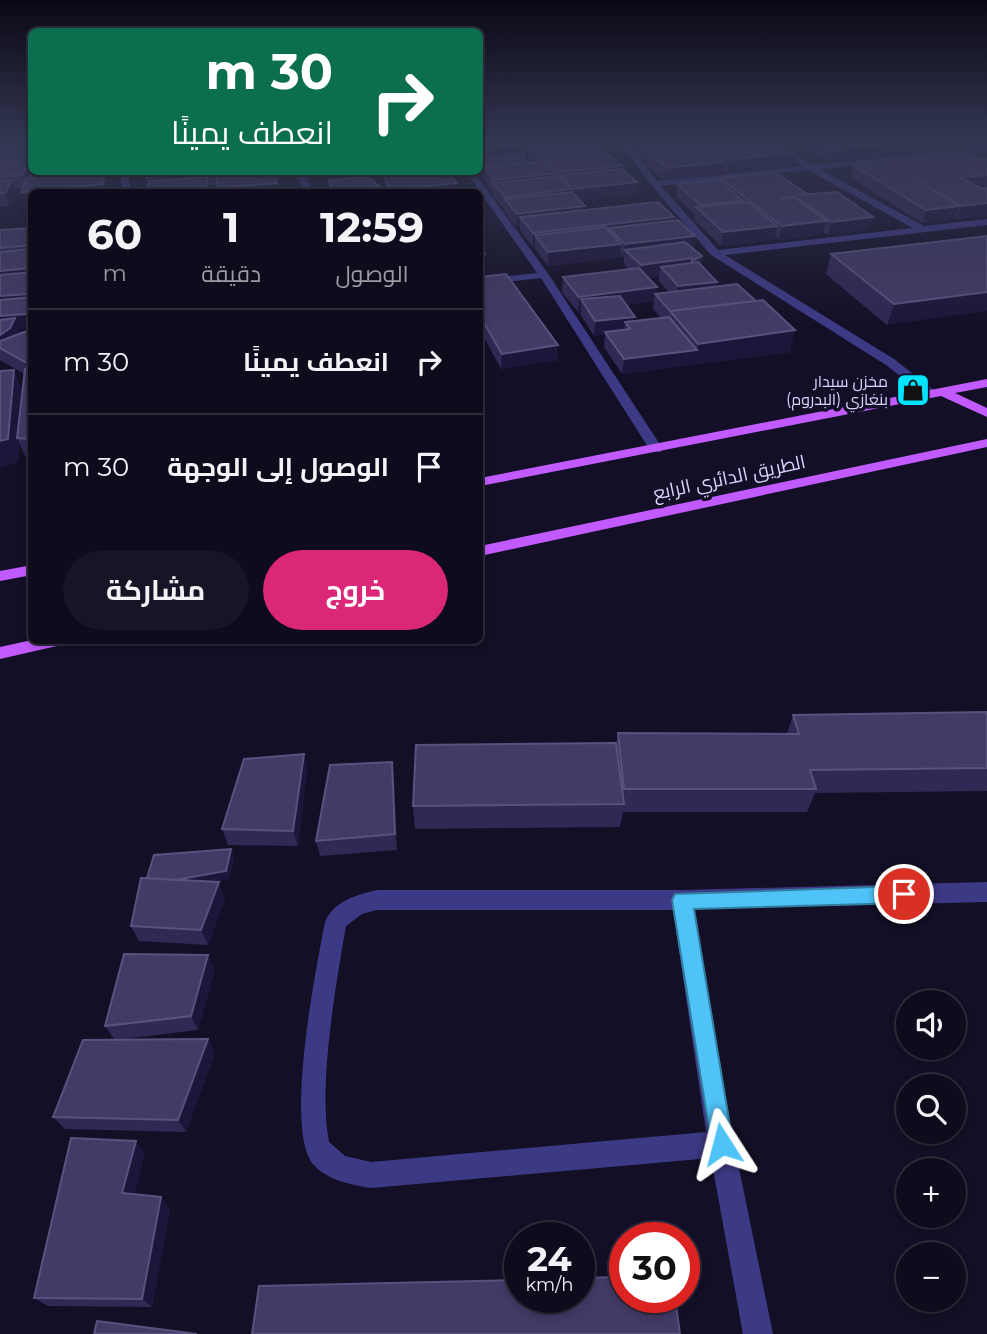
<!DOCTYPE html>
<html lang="ar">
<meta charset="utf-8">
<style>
:root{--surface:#0e0b1c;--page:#171425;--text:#f1f3f6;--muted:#9b9ba3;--line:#2e2b3b;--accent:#db2777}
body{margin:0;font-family:Montserrat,Cairo,sans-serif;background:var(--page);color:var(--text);direction:rtl;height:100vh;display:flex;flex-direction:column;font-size:26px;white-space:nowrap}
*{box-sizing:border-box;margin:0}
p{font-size:23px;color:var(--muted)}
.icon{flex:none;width:38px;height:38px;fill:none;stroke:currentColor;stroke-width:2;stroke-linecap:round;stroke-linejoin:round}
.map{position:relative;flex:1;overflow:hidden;direction:ltr}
.details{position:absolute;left:28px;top:189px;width:455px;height:455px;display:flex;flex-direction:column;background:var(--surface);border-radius:10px;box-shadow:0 4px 10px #0003,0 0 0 2px var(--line);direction:rtl}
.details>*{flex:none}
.top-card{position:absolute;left:28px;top:28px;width:455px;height:147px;border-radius:10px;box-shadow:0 4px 10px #0003,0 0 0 2px var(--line);direction:rtl;background:#0b6e4f;color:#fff;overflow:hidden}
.controls{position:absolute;left:896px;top:990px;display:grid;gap:14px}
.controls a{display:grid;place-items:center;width:70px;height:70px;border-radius:50%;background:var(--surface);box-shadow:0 4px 10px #0003,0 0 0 2px var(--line);font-size:35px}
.speed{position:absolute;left:504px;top:1222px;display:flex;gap:14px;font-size:35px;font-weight:700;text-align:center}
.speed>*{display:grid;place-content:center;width:91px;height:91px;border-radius:50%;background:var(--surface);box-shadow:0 4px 10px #0003,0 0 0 2px var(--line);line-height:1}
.speed small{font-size:18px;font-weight:400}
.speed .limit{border:10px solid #d22;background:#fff;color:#111}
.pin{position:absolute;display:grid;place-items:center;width:60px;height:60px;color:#fff;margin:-30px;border:4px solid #fff;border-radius:50%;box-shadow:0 2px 7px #0007}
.me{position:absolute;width:77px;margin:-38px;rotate:351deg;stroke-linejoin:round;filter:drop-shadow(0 0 5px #0008)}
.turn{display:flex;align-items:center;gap:24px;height:147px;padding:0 35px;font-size:32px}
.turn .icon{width:91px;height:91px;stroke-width:2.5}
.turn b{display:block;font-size:49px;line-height:60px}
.eta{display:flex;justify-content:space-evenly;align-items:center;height:119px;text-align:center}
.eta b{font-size:42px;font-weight:700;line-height:49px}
.action{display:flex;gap:14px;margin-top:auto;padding:14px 35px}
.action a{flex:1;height:80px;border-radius:42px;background:var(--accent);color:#fff;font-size:28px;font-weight:700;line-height:80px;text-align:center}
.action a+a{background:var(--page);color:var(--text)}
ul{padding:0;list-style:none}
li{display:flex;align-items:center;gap:21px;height:105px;padding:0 35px;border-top:2px solid var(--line)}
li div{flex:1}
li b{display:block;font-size:26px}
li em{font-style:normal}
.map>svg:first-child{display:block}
</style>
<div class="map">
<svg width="987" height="1334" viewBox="0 0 987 1334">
<rect width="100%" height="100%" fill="#130f26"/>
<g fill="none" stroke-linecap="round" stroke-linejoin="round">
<path fill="#3d3a85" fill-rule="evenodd" d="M 617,139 L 625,139 L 657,181 L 802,166 L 767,139 L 776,139 L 811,165 L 987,147 L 987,151 L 819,169 L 924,226 L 987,219 L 987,225 L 725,255 L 894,359 L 935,391 L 935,397 L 927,397 L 886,365 L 711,255 L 652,186 ZM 808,170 L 913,228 L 718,250 L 661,186 Z
M 121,172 L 129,172 L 130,192 L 122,192 Z
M 296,172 L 304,172 L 312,192 L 304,192 Z
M 466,172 L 474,172 L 549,275 L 663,449 L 661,452 L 651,452 L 541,278 L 480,285 L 480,279 L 537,273 Z
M 987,882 L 987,902 L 694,909 L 734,1144 L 773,1334 L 743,1334 L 711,1158 L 371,1188 C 352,1185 326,1180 313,1164 C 284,1127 316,970 325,922 C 334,901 356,895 377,890 L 682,890 ZM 377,910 L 673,910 L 706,1132 L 371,1162 L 345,1156 L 329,1142 C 318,1085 336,984 346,926 L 362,914 Z"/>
<path fill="#c25bff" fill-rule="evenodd" d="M 987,379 L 987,387 L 955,393 L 987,408 L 987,417 L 941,396 L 480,486 L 480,478 Z
M 987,439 L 987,447 L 480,556 L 480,546 Z
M 32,565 L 32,575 L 0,581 L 0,571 Z
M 32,640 L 65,640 L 57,646 L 0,659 L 0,647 Z"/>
</g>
<path fill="#312854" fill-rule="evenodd" d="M 0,139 L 32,139 L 32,153 L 29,157 L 31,163 L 29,166 L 32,174 L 106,172 L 109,182 L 25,205 L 22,188 L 15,189 L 16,192 L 9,206 L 0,206 Z
M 480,139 L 520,144 L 520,139 L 589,139 L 604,154 L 622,166 L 622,169 L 637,182 L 636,194 L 580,201 L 585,210 L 674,220 L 695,236 L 693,249 L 702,256 L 701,265 L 717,282 L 716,286 L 790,352 L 622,374 L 604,347 L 605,334 L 594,336 L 580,314 L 581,311 L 578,312 L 562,292 L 563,277 L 629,269 L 624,264 L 624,258 L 620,255 L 620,257 L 548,266 L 535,249 L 535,246 L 533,247 L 520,230 L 520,227 L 516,227 L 505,212 L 505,210 L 493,196 L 493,192 L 484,180 L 484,167 L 485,167 L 484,161 L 480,162 ZM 520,147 L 535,162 L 525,163 L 520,155 ZM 659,276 L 659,281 L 669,292 L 656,294 L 648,278 ZM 654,301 L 653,309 L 661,318 L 634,321 L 635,317 L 626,305 Z
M 633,139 L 759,139 L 789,166 L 727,173 L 723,171 L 723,175 L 664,180 L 646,164 L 647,162 L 632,150 Z
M 788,139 L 925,139 L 921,151 L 829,163 Z
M 987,159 L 987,187 L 978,188 L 987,188 L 987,216 L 957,219 L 955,218 L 955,219 L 922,223 L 851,178 L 854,166 L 979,160 Z
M 141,172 L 200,172 L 202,177 L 207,177 L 209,192 L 148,192 L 149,185 L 147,179 L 143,179 Z
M 207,172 L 268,172 L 277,183 L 278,192 L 218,192 L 217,185 L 209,185 Z
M 322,172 L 365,172 L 323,175 Z
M 390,172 L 447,172 L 457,192 L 387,192 L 385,188 L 384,175 L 391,175 Z
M 720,178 L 807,195 L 873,217 L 869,230 L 828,235 L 823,232 L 823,234 L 779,240 L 775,236 L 774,240 L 721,246 L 694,220 L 695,215 L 676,197 L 678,184 L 720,181 Z
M 32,228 L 32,328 L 19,329 L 21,333 L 32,329 L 32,461 L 27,460 L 19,443 L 18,462 L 0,467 L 0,371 L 22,390 L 24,374 L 0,360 L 0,230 Z
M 987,236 L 887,325 L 826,274 L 831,254 Z
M 480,277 L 558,360 L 501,369 L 480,330 Z
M 480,347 L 483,356 L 484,371 L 480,372 Z
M 987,712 L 987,791 L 815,793 L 807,812 L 623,812 L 620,827 L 415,829 L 413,806 L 616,746 L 618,733 L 787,734 L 793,715 Z
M 304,754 L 307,770 L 298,846 L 228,845 L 222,829 Z
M 392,762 L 394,778 L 397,850 L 320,856 L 316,841 Z
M 231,849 L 234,857 L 229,879 L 211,882 L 225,898 L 208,945 L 139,941 L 131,926 L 147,878 Z
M 215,969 L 198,1030 L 115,1040 L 105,1026 Z
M 208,1039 L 215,1053 L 186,1132 L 65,1129 L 53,1117 Z
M 145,1153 L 134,1195 L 170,1208 L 152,1307 L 48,1306 L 34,1298 Z"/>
<path fill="#1d163a" d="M 0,139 L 32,139 L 32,153 L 29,157 L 31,163 L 29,166 L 32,175 L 61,172 L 103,172 L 35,187 L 32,176 L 28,188 L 20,161 L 25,153 L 24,148 Z
M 925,139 L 921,151 L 829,163 L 831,150 Z
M 701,145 L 699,157 L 648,152 L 647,162 L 646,162 L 647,150 Z
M 520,146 L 520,158 L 484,159 L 484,161 L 480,162 L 480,150 Z
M 604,152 L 603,164 L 548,160 L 547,170 L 543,170 L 543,158 Z
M 792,153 L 789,166 L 727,173 L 729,160 Z
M 725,162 L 723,175 L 664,180 L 666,168 Z
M 622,166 L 621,178 L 560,175 L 559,185 L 559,172 Z
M 105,172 L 109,182 L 108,192 L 32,192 L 32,204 L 25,205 L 21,192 Z
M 200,172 L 203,185 L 150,191 L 147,178 Z
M 397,172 L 437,172 L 397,184 Z
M 558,173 L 557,186 L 494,183 L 494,180 Z
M 987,175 L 987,187 L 956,190 L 960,177 Z
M 207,177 L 209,192 L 179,192 Z
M 12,180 L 16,192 L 9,206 L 5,193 Z
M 637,182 L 636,194 L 572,202 L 573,189 Z
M 277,183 L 278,192 L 218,192 L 217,188 Z
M 457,183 L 457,192 L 390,192 L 389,190 Z
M 380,187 L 380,192 L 338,192 Z
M 571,189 L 570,202 L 505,199 L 505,210 L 505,197 Z
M 743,201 L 740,214 L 699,210 L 700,205 Z
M 987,203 L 987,216 L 957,219 L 961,206 Z
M 585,206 L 584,220 L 520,217 L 520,227 L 516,227 L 517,214 Z
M 959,206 L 955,219 L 922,223 L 926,210 Z
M 674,217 L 672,230 L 609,228 L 608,238 L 535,235 L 535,246 L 533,247 L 533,233 Z
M 873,217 L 869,230 L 828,235 L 831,222 Z
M 826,221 L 823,234 L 779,240 L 782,226 Z
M 777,226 L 774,240 L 721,246 L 723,232 Z
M 695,236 L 693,249 L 625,250 L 624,258 L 623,258 L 625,244 Z
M 621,244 L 620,257 L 548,266 L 548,252 Z
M 485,254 L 485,268 L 480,269 L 480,255 Z
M 702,256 L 700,270 L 690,275 L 692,261 Z
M 692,258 L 690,272 L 661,267 L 659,276 L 640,279 L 641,265 Z
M 32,268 L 32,283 L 0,286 L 0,271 Z
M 717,282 L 714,296 L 676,301 L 678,286 Z
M 32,287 L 32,328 L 19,329 L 21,333 L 0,348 L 0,296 Z
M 657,287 L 654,301 L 588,310 L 581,299 L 581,311 L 578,312 L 579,297 Z
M 987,292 L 987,311 L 887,325 L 894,304 Z
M 635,317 L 633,331 L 625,322 L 624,332 L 605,332 L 605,334 L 594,336 L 595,321 Z
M 795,330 L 790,352 L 622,374 L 624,359 L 697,350 L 698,344 Z
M 558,345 L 558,360 L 501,369 L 502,354 Z
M 32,360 L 32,377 L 31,378 L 25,362 Z
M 14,370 L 23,392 L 17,438 L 19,443 L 18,462 L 0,467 L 0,441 Z
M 304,754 L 307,770 L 298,846 L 293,831 Z
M 392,762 L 394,778 L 397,850 L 395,834 Z
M 231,849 L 234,857 L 229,879 L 148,893 L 144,886 Z
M 219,882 L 225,898 L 208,945 L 201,930 Z
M 208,955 L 215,969 L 198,1030 L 191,1016 Z
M 208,1039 L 215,1053 L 186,1132 L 178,1120 Z
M 136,1141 L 145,1153 L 132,1204 L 122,1193 Z
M 161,1197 L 170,1208 L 152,1307 L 142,1299 Z"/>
<path fill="#433a66" stroke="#5a527e" stroke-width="2" d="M 0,139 L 29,139 L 24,148 L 0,149 Z
M 480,139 L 518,139 L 520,146 L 480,150 Z
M 524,139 L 589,139 L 604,152 L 543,158 Z
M 634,139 L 693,139 L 701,145 L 647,150 Z
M 697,139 L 759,139 L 762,141 L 771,140 L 792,153 L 729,160 Z
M 811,139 L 925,139 L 831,150 Z
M 705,147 L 725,162 L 666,168 L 648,152 Z
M 27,151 L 20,161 L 0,162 L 0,152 Z
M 965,153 L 979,160 L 987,159 L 987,175 L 960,177 L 980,188 L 987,188 L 987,203 L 961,206 L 916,179 L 959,206 L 926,210 L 854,166 Z
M 524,154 L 525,163 L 489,167 L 484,159 Z
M 609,154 L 622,166 L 559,172 L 548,160 Z
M 546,161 L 558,173 L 494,180 L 484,167 Z
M 28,162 L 23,175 L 0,177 L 0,165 Z
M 622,169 L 637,182 L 573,189 L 560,175 Z
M 33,172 L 61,172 L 31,175 Z
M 87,172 L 105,172 L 103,184 L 21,192 L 26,178 Z
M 148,172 L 200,172 L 147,178 Z
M 274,172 L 277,183 L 217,188 L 217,176 Z
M 422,172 L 447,172 L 457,183 L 389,190 L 384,175 Z
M 775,172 L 807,194 L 798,195 L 837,192 L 873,217 L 831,222 L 795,196 L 780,199 L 794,197 L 826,221 L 782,226 L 720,178 Z
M 558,176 L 571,189 L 505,197 L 493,183 Z
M 207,177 L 208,190 L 179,192 L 148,192 L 149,181 Z
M 368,177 L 380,187 L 332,192 L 329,180 Z
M 12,180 L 5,193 L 0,193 L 0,181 Z
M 719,180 L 743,201 L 700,205 L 678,184 Z
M 572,192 L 585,206 L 517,214 L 505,199 Z
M 658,202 L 674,217 L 533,233 L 520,217 Z
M 748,202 L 777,226 L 723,232 L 696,207 Z
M 678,220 L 695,236 L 625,244 L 609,228 Z
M 606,227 L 621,244 L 548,252 L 535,235 Z
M 32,228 L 32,245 L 0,248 L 0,230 Z
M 480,236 L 485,254 L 480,255 Z
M 987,236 L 987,292 L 894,304 L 831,254 Z
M 685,242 L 702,256 L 692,261 L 692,258 L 641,265 L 625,250 Z
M 32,249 L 32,268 L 0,271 L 0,252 Z
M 698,262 L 717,282 L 678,286 L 661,267 Z
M 639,268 L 657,287 L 579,297 L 563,277 Z
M 32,272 L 32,287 L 29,294 L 0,296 L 0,275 Z
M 506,274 L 558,345 L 502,354 L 480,316 L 480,277 Z
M 737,284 L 756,301 L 670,311 L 655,294 Z
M 620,296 L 635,317 L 595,321 L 581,299 Z
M 32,297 L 32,303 L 26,314 L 0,316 L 0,300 Z
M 763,300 L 795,330 L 698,344 L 670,311 Z
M 669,317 L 697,350 L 624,359 L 605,332 L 630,329 L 625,322 Z
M 15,318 L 10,328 L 0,335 L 0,320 Z
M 32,329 L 32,360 L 25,362 L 0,348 L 0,341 Z
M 480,347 L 483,356 L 480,356 Z
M 32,368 L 32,439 L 17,438 L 25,369 Z
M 14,370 L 8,439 L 0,441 L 0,371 Z
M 987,712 L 987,768 L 810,770 L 816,789 L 624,789 L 618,733 L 799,734 L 793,715 Z
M 616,743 L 624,804 L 413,806 L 416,745 Z
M 304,754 L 293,831 L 222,829 L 244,759 Z
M 392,762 L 395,834 L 316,841 L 330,765 Z
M 231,849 L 226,871 L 175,880 L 147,878 L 154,855 Z
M 141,878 L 219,882 L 201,930 L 131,926 Z
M 124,954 L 208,955 L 191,1016 L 105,1026 Z
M 208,1039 L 178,1120 L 53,1117 L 83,1040 Z
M 71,1138 L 136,1141 L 122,1193 L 161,1197 L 142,1299 L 34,1298 Z
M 625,1277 L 625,1297 L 675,1297 L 680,1334 L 252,1334 L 259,1286 L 520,1280 L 520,1297 L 579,1297 L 579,1278 Z
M 97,1321 L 197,1334 L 94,1334 Z"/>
<linearGradient id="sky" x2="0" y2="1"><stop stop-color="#0a0815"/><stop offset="0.43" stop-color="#333752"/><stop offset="1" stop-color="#333752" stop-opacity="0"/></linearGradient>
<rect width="987" height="325" fill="url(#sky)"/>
<path fill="#4fc3f7" stroke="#337fa1" stroke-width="2" d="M 904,886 L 911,888 L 914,894 L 911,901 L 904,903 L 694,909 L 733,1144 L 730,1153 L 722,1156 L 713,1153 L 672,900 L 675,894 Z"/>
<defs>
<g id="shop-square" transform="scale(1.75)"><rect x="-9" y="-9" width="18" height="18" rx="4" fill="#00e5ff" stroke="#130f26"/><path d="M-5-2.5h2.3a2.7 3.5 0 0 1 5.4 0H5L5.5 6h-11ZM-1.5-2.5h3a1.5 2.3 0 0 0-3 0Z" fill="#111"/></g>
</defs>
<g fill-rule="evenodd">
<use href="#shop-square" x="913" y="390"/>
</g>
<g text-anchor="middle" stroke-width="7" stroke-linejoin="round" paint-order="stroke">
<g font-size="16" fill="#d9d4ff" stroke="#130f26" text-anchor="end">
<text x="888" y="387">مخزن سيدار<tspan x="888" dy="18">بنغازي (البدروم)</tspan></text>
</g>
<g font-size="19" fill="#d9d4ff" stroke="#130f26">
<text transform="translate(729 477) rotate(-12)" y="7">الطريق الدائري الرابع</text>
</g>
</g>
</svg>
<div class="controls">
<a><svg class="icon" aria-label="sound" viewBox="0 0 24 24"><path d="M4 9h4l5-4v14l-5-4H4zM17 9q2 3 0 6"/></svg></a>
<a><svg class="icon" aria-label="search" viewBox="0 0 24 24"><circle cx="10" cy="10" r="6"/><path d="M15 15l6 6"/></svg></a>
<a>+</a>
<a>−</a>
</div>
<div class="speed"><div>24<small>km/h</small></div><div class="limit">30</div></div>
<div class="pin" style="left:904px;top:894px;background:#d93025"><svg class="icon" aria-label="arrive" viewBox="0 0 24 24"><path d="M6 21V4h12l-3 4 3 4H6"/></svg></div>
<svg class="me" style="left:722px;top:1144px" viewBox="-20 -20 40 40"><path d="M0-17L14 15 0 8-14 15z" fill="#4fc3f7" stroke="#fff" stroke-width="4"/></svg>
<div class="top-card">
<div class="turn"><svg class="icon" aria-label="right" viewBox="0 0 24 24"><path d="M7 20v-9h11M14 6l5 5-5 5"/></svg><div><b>30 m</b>انعطف يمينًا</div></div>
</div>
<section class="details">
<div class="eta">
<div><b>12:59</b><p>الوصول</p></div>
<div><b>1</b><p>دقيقة</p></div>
<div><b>60</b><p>m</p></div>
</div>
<ul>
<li><svg class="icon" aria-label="right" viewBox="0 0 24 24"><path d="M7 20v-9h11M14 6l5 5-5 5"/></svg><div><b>انعطف يمينًا</b></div><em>30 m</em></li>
<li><svg class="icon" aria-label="arrive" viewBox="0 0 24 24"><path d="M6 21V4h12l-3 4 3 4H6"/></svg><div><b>الوصول إلى الوجهة</b></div><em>30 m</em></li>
</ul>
<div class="action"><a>خروج</a><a>مشاركة</a></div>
</section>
</div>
